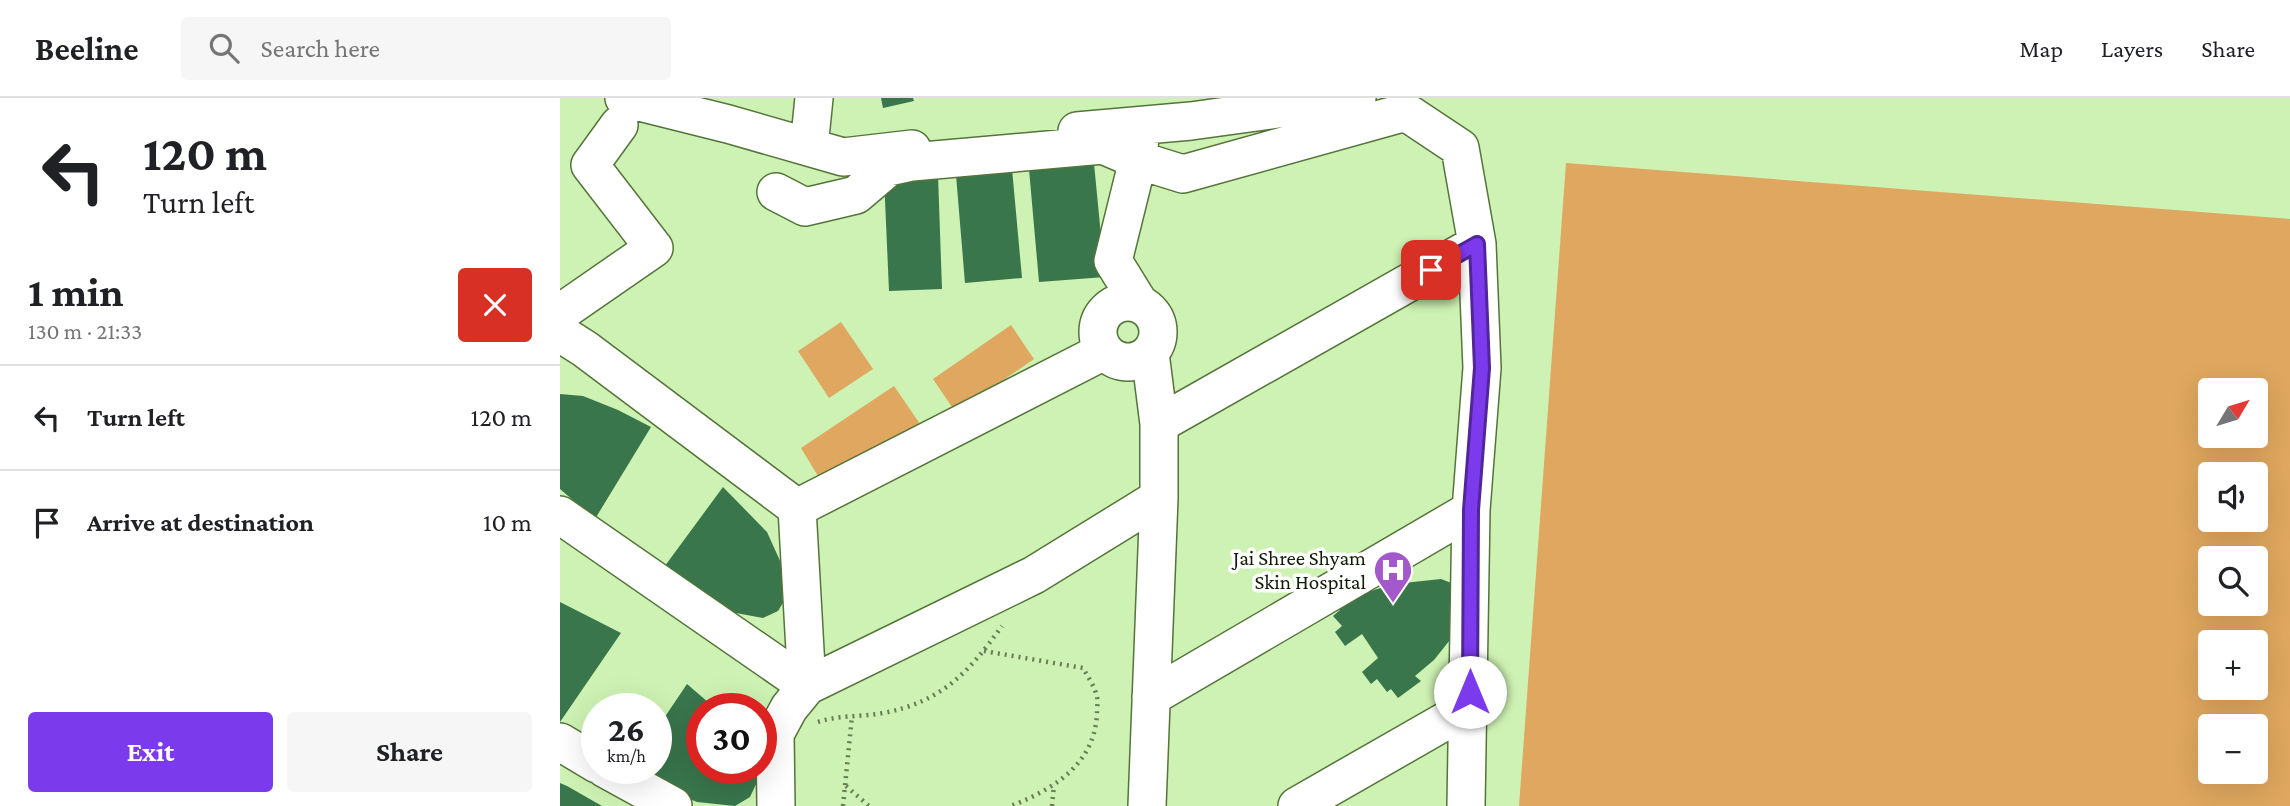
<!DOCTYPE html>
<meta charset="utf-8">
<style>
:root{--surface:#fff;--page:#f6f6f6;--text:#202124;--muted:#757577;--line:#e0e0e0;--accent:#7c3aed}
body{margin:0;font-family:"Crimson Pro",serif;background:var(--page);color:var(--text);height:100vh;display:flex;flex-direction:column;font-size:26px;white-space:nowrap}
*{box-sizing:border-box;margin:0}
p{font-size:23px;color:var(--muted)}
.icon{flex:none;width:38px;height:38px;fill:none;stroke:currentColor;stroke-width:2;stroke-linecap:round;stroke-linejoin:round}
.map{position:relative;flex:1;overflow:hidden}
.drawer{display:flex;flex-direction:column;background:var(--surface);width:560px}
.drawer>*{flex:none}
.banner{background:#fff;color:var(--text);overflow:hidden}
.needle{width:46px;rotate:52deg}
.controls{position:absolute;left:1638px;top:280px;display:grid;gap:14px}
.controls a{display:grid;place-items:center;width:70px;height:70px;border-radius:7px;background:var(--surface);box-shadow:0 7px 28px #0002;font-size:35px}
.speed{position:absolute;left:21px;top:595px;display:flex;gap:14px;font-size:35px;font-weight:700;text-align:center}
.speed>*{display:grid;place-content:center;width:91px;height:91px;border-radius:50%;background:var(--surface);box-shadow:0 7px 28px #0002;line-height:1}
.speed small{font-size:18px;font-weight:400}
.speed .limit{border:10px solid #d22;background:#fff;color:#111}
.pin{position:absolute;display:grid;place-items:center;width:60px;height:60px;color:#fff;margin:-30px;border-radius:14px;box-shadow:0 4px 10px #0006}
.me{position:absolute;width:77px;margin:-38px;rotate:0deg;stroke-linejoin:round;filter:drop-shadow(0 0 5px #0008)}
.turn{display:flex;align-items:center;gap:24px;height:147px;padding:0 28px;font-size:32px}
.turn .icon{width:91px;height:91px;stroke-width:2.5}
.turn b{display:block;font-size:49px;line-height:60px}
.round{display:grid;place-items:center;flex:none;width:74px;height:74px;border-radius:7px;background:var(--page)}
.headline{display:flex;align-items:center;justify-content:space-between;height:119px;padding:0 28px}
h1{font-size:42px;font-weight:700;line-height:52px}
.button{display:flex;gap:14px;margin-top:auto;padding:14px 28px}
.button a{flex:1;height:80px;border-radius:7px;background:var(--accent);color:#fff;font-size:28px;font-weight:700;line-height:80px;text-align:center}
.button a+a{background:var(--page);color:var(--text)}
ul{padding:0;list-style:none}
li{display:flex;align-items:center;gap:21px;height:105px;padding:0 28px;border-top:2px solid var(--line)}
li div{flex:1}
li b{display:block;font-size:26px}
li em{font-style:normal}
header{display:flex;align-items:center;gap:42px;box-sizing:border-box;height:98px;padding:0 35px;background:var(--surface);border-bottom:2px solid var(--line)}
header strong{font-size:33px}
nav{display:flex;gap:38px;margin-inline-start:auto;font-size:24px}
.search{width:490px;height:63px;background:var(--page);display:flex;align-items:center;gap:18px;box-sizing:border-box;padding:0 24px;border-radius:7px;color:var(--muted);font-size:26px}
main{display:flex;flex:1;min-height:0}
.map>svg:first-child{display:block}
</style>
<header>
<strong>Beeline</strong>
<div class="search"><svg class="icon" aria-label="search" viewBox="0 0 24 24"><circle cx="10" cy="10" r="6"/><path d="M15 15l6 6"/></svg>Search here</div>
<nav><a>Map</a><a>Layers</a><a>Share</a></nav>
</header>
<main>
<section class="drawer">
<div class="banner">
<div class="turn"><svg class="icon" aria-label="left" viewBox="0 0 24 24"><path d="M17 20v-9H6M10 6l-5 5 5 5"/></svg><div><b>120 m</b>Turn left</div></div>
</div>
<div class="headline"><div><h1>1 min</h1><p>130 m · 21:33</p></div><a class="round" style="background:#d93025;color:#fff"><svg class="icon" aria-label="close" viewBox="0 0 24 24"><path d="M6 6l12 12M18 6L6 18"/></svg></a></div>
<ul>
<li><svg class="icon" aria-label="left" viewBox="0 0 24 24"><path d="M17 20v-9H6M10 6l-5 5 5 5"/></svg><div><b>Turn left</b></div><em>120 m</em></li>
<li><svg class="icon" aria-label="arrive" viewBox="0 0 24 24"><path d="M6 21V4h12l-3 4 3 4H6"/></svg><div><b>Arrive at destination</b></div><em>10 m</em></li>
</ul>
<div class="button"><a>Exit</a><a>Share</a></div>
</section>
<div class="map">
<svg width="1730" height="708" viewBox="0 0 1730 708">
<rect width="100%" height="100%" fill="#cef2b3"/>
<path fill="#dfa75f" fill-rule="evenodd" d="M 1006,65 L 1730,121 L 1730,708 L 959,708 ZM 1650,292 L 1696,292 L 1696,338 L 1650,338 ZM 1650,376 L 1696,376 L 1696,422 L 1650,422 ZM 1650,460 L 1696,460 L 1696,506 L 1650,506 ZM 1650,544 L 1696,544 L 1696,590 L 1650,590 ZM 1650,628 L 1696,628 L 1696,674 L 1650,674 Z
M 281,224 L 313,271 L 269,300 L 238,253 Z
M 451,227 L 474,261 L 396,315 L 373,281 Z
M 334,288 L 369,339 L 272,401 L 241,350 Z"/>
<path fill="#39764c" d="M 321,0 L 353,0 L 354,3 L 323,10 Z
M 533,55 L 545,179 L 479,184 L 468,60 Z
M 451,60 L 462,180 L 405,185 L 395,65 Z
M 378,77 L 382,191 L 329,193 L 324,79 Z
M 0,296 L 23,298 L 58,312 L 91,329 L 35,421 L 0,391 Z
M 163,389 L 207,434 L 221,465 L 227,498 L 218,513 L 203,520 L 165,513 L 99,476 Z
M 881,481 L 894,486 L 897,533 L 874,562 L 855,578 L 861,583 L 838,600 L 831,591 L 827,594 L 817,581 L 811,586 L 802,574 L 818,560 L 802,536 L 785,548 L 775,534 L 782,528 L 773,518 L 780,512 L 774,504 L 834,486 Z
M 0,504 L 61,535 L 0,624 Z
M 127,586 L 156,611 L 142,611 L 142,670 L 194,670 L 197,684 L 190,699 L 175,708 L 137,704 L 102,690 L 70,670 L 96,670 L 96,632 Z
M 0,685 L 7,688 L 42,708 L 0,708 Z"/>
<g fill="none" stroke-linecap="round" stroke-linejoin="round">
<g stroke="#54743a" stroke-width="40">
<path id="minor" d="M 64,0 L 168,26 L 283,59 L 352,51
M 517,33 L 631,23 L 797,0
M 249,49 L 254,0
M 216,94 L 245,109 L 296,97 L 329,69 L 352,64 L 543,47 L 578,62 L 623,76 L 846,14 L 900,50 L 917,146 L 922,270 L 911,412 L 906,708
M538 234a30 30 0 1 1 60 0a30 30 0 1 1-60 0Z
M 579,205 L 553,163 L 578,62 L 580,38
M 0,215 L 94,150 L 30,67 L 59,27
M 0,235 L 25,251 L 237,410 L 544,253
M 599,326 L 917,146
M 237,410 L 247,588 L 474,477 L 599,400
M 0,417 L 247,588 L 229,610 L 215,636 L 216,708
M 591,599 L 911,412
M 0,644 L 37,666
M 44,670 L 113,708
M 587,708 L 599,400 L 599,326 L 590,255
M 737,708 L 910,609"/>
</g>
<path stroke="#677e54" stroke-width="4.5" stroke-dasharray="2 5" stroke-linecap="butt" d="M 424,553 L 523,570 C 528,579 535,589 537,599 C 538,604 537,610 537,615 C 535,666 494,691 451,708
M 258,624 C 279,617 301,619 323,615 C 382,604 409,574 442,528
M 286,688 L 309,708
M 283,708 L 292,618
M 492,708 L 494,687"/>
<use href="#minor" stroke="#fff" stroke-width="37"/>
</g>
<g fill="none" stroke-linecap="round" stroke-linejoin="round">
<g stroke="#51269a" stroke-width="18">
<path id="route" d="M 871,172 L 917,146 L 922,270 L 911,412 L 910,594"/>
</g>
<use href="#route" stroke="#7c3aed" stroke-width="12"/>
</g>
<defs>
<g id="hospital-pin" transform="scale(2.0125)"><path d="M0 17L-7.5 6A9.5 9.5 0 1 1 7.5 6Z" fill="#a358cb" stroke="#fff"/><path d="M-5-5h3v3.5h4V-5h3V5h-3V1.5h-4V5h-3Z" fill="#fff"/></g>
</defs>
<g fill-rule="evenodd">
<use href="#hospital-pin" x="833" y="472"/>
</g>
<g text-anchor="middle" stroke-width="7" stroke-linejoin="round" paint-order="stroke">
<g font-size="21" fill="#101c05" stroke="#fff" text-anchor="end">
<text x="806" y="467">Jai Shree Shyam<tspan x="806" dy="24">Skin Hospital</tspan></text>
</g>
</g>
</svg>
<div class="controls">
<a><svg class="needle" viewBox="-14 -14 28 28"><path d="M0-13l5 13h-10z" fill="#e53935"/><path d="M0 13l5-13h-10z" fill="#757577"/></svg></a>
<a><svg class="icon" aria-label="sound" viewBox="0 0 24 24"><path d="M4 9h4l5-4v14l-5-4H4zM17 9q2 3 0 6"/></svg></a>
<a><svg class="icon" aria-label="search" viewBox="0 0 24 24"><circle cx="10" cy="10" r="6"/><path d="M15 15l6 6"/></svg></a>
<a>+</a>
<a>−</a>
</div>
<div class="speed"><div>26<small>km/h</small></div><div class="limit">30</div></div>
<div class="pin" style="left:871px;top:172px;background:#d93025"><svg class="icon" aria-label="arrive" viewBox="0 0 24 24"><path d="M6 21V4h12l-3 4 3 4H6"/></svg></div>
<svg class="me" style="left:910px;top:594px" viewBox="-20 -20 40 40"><circle r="19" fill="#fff"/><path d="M0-13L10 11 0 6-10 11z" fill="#7c3aed"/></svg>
</div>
</main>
